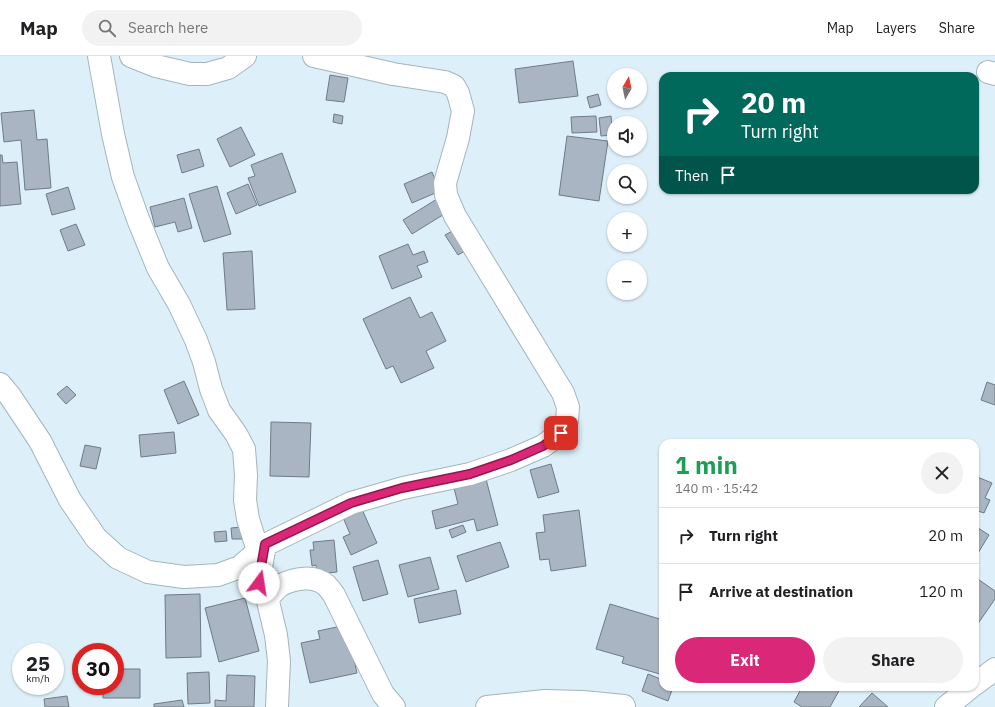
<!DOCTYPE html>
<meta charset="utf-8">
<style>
:root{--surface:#fff;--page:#f2f2f2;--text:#202124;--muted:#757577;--line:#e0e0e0;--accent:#db2777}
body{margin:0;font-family:"IBM Plex Sans",sans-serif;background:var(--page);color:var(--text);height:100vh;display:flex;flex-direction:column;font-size:15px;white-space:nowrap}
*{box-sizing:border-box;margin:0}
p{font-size:13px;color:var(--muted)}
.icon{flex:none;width:22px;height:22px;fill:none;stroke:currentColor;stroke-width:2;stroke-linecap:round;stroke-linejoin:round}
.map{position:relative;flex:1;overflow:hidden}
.sheet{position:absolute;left:659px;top:383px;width:320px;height:252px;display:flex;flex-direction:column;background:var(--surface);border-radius:12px;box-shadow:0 1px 3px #0004}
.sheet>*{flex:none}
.guide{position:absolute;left:659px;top:16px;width:320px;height:122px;border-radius:12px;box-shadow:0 1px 3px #0004;background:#00695c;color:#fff;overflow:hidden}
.needle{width:26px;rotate:9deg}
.tools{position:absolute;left:607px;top:12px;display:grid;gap:8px}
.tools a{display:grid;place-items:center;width:40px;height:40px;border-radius:50%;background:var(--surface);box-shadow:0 1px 3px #0004;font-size:20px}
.speed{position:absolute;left:12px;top:587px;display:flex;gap:8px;font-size:20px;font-weight:700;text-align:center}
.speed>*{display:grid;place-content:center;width:52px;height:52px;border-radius:50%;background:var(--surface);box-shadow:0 1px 3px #0004;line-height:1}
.speed small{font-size:10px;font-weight:400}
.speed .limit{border:6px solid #d22;background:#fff;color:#111}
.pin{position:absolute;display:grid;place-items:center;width:34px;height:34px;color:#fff;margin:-17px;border-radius:8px;box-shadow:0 2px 6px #0006}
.me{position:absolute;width:44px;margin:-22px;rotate:14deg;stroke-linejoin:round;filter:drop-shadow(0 0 3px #0008)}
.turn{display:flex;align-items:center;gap:14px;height:84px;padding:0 16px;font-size:18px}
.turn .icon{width:52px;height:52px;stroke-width:2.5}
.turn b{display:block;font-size:28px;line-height:34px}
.then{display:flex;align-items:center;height:38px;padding:0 16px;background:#0003;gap:8px;font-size:15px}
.round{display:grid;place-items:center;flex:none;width:42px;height:42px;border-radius:21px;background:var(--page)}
.overview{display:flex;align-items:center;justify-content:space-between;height:68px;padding:0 16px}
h1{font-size:24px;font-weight:800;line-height:30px;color:#1e9e55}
.action{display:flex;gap:8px;margin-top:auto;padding:8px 16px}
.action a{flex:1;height:46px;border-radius:24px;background:var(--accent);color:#fff;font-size:16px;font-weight:800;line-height:46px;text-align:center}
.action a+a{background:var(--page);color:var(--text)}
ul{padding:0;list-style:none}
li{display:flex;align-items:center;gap:12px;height:56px;padding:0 16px;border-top:1px solid var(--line)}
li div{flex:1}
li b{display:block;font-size:15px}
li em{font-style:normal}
header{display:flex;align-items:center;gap:24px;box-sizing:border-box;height:56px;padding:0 20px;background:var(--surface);border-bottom:1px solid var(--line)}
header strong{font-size:19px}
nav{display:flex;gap:22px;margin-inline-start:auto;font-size:14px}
.search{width:280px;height:36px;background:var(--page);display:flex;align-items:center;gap:10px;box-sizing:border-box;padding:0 14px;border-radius:22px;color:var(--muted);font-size:15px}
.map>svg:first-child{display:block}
</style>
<header>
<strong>Map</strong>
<div class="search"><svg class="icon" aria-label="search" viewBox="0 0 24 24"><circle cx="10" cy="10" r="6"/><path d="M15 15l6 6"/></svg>Search here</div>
<nav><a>Map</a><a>Layers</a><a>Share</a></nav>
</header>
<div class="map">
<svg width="995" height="651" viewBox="0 0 995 651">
<rect width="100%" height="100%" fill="#ddf0f9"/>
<path fill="#a9b5c2" stroke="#6f7b87" d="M 573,5 L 578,40 L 519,47 L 515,13 Z
M 330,19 L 348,22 L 344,46 L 326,44 Z
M 598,38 L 601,49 L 590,52 L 587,41 Z
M 34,54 L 37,84 L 47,83 L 51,132 L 25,134 L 21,84 L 4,86 L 1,57 Z
M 334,58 L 343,60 L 342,68 L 333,66 Z
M 596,60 L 597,76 L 572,77 L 571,61 Z
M 611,60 L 613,79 L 601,80 L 599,62 Z
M 241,71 L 255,99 L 230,111 L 217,83 Z
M 567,80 L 608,85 L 599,145 L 559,139 Z
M 199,93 L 204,110 L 182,117 L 177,99 Z
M 282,97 L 296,136 L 259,150 L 248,122 L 255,120 L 251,109 Z
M 0,99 L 2,99 L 3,107 L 17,106 L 21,148 L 0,150 Z
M 432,116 L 440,135 L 412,147 L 404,128 Z
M 248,128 L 257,149 L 236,158 L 227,137 Z
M 217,130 L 231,178 L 204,186 L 189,138 Z
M 68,131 L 75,153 L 52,159 L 46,138 Z
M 184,142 L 192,172 L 178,176 L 175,166 L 155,171 L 150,151 Z
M 437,143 L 446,157 L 412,178 L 403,164 Z
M 76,168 L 85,189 L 68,195 L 60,174 Z
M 458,172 L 470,192 L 458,199 L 445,179 Z
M 408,188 L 413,199 L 424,195 L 428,206 L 417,210 L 422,221 L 392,233 L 379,200 Z
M 252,195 L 255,253 L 227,254 L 223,197 Z
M 410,241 L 420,262 L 432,256 L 446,285 L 426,295 L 434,312 L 401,327 L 393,310 L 386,313 L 363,263 Z
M 184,325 L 199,359 L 178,368 L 164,334 Z
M 987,326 L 995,329 L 995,349 L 981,344 Z
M 67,330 L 76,339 L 66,348 L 57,338 Z
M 271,366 L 311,367 L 309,421 L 270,420 Z
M 174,376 L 176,397 L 141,401 L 139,379 Z
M 85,389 L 101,392 L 96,413 L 80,410 Z
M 551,408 L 559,436 L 538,442 L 530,414 Z
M 975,420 L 992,427 L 985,442 L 990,444 L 984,457 L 975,454 Z
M 486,423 L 498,469 L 477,475 L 474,463 L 436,473 L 432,455 L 458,448 L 454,432 Z
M 361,451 L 377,487 L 351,499 L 343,481 L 350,478 L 342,459 Z
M 579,454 L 586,510 L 551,515 L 549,503 L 540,504 L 536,477 L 545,476 L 543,459 Z
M 463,469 L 466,476 L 452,482 L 449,474 Z
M 975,470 L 989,479 L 975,502 Z
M 242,471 L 242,483 L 232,483 L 231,472 Z
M 226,475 L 227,485 L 215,486 L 214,476 Z
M 334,484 L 337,516 L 317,518 L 316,509 L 312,510 L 310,494 L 314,494 L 313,486 Z
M 500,486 L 509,511 L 466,526 L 457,500 Z
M 430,501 L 439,533 L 408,541 L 399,509 Z
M 378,504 L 388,538 L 363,545 L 353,511 Z
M 975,521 L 995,535 L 995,543 L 977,569 L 975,568 Z
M 456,534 L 461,558 L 419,567 L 414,543 Z
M 200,538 L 201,601 L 166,602 L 165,539 Z
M 245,542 L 259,595 L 219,606 L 205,552 Z
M 610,548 L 663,564 L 663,619 L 622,607 L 624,601 L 596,593 Z
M 346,569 L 357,617 L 310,627 L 301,587 L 320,583 L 318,575 Z
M 115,613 L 140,613 L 140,642 L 103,642 L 103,630 L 115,630 Z
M 209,616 L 210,647 L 188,648 L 187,617 Z
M 648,618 L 663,624 L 663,631 L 673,631 L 668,645 L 642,635 Z
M 227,619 L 255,620 L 254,651 L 215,651 L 215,644 L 226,645 Z
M 802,631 L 841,631 L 830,651 L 802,651 L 794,646 Z
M 872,637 L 888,651 L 859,651 Z
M 67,640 L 69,651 L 45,651 L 44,643 Z
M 182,644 L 184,651 L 154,651 L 154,648 Z"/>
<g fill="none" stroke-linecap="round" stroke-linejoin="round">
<g stroke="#a3b5bd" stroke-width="24">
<path id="minor" d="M 99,0 L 113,78 L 123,121 L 138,163 L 158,212 L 179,248 L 196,284 L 204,306 L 211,333 L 219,354 L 236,378 L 244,393 L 246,419 L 245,444 L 248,463 L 258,495
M 131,0 L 156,10 L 190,18 L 207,18 L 228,12 L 245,0
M 988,16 L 995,18
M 0,328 L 10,340 L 40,385 L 70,444 L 96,482 L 118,502 L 148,516 L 184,521 L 218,519 L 240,511 L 265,489 L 351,447 L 403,432 L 470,418 L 511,404 L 543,390 L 561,377 L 567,365 L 568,351 L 563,337 L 455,160 L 446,139 L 445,127 L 458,82 L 463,55 L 458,37 L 454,30 L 445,26 L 393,18 L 314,0
M 265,489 L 261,511 L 262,520 L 276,579 L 279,605 L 277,651
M 268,542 C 272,538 276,532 281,529 C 295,522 314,519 326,529 C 329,532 332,536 334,539 L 383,638 L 394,651
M 975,628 L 995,613
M 487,651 L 545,645 L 583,646 L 624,650
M 946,651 L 971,631"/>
</g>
<use href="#minor" stroke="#fff" stroke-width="22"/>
</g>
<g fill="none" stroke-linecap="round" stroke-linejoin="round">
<g stroke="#8e194d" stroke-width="10">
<path id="route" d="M 259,527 L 265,531 L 261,511 L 265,488 L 351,447 L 402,432 L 470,418 L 511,404 L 543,390 L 561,377"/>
</g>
<use href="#route" stroke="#db2777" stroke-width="7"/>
</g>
</svg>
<div class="tools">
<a><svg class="needle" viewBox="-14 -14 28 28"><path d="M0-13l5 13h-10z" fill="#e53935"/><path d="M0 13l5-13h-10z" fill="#757577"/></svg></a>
<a><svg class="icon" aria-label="sound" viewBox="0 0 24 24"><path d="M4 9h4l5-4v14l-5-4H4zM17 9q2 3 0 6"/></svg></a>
<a><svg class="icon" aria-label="search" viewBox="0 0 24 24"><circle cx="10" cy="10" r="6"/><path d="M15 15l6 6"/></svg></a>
<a>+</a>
<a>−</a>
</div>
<div class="speed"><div>25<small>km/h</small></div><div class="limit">30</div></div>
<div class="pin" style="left:561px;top:377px;background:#d93025"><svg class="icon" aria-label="arrive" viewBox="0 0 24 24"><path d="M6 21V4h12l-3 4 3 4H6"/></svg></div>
<svg class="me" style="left:259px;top:527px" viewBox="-20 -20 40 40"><circle r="19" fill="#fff"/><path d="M0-13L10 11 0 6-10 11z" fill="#db2777"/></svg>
<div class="guide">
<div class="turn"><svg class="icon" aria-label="right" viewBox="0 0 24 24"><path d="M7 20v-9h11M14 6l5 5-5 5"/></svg><div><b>20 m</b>Turn right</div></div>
<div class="then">Then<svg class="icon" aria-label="arrive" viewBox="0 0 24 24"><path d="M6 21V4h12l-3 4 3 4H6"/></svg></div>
</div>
<section class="sheet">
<div class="overview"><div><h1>1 min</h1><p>140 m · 15:42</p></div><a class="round"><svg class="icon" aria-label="close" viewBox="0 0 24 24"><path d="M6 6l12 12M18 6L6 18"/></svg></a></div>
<ul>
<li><svg class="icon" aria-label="right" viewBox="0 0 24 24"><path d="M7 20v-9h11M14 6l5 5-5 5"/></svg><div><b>Turn right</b></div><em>20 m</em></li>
<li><svg class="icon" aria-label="arrive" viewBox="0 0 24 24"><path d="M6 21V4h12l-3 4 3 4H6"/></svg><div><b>Arrive at destination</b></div><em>120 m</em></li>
</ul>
<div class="action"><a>Exit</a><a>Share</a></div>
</section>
</div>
